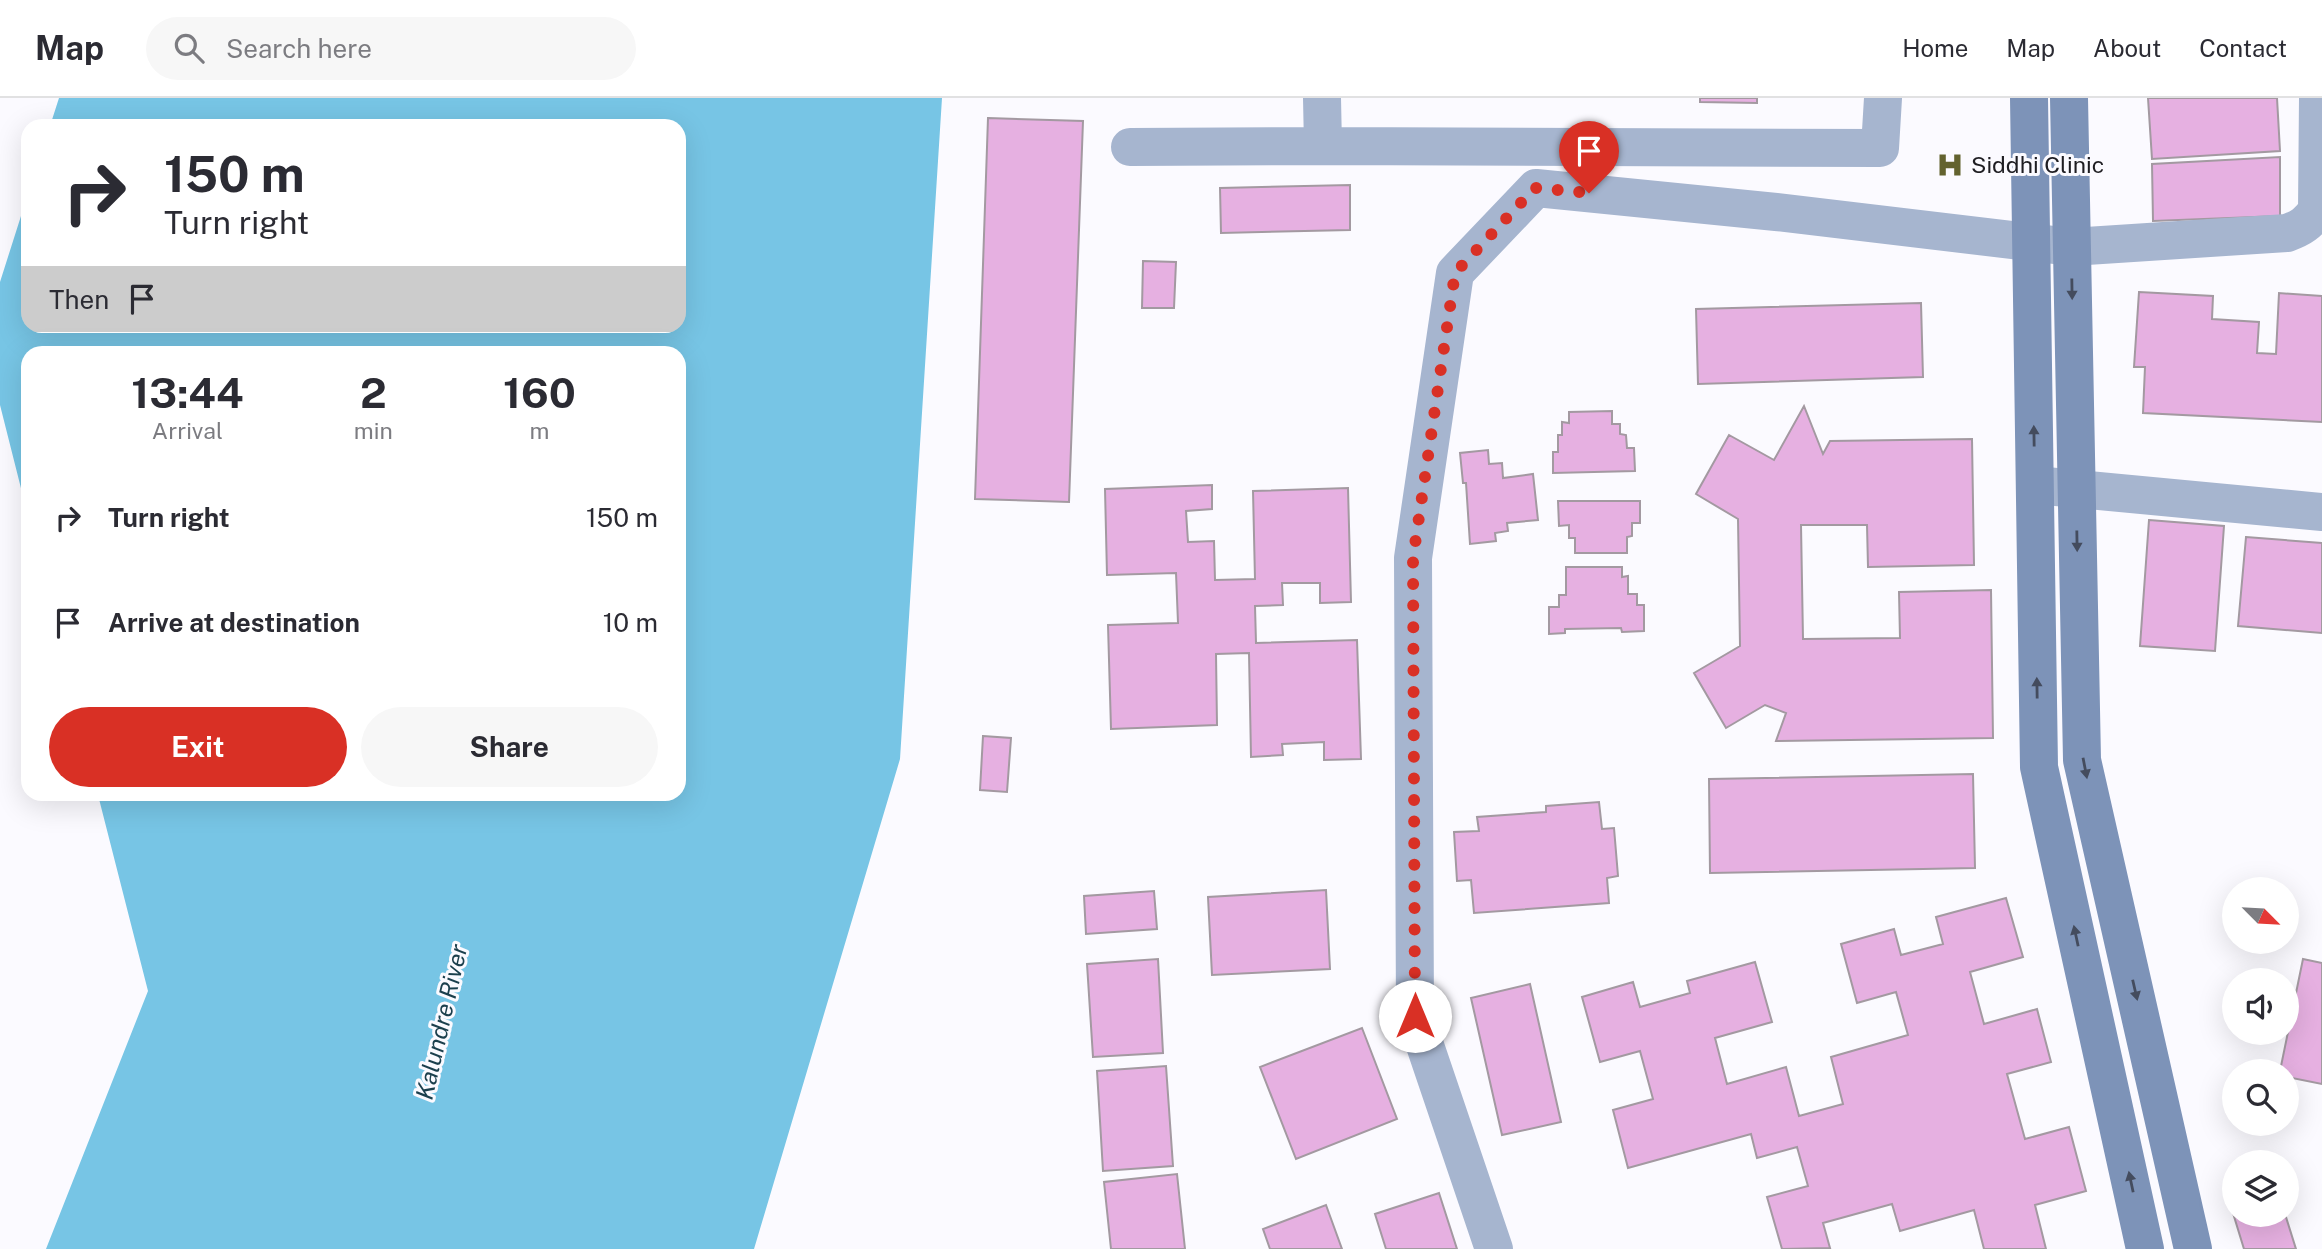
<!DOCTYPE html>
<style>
:root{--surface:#fff;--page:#f7f7f7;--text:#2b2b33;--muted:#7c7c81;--line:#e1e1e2;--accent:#d93025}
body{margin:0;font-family:"Public Sans",sans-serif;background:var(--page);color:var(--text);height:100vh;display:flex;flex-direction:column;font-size:26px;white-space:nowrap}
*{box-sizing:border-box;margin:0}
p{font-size:23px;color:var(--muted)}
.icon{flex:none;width:38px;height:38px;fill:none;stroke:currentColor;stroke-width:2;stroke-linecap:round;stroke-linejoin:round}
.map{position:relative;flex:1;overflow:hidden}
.details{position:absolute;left:21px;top:248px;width:665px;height:455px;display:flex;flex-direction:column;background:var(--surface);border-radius:21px;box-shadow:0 7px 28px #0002}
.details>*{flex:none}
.hud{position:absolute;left:21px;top:21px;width:665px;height:214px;border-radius:21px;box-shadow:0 7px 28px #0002;background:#fff;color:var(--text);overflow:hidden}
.needle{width:46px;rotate:114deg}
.fabs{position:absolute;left:2222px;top:779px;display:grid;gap:14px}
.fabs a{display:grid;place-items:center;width:77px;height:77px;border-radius:50%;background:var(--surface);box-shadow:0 7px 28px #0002;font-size:35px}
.pin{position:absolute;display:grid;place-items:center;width:60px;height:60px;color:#fff;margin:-72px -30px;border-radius:50% 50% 50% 0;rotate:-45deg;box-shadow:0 0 7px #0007}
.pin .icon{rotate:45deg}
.me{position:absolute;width:77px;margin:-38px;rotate:0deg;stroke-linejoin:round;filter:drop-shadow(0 0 5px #0008)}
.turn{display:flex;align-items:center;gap:24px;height:147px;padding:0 28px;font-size:32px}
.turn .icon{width:91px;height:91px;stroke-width:2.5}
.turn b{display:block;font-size:49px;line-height:60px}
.then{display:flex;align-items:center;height:66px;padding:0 28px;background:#0003;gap:14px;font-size:26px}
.eta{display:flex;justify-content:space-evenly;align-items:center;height:119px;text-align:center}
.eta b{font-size:42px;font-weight:700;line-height:49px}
.cta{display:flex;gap:14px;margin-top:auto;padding:14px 28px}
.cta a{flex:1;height:80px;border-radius:42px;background:var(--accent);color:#fff;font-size:28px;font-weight:700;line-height:80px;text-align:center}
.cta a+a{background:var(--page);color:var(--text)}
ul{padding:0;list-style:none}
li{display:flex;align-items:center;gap:21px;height:105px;padding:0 28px}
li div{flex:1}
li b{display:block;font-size:26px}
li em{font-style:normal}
header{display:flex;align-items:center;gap:42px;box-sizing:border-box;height:98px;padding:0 35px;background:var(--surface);border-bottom:2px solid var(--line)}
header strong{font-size:33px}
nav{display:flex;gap:38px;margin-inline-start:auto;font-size:24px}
.search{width:490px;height:63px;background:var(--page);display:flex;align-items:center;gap:18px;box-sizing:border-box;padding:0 24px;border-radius:38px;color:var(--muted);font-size:26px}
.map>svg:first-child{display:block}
</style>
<header>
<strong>Map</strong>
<div class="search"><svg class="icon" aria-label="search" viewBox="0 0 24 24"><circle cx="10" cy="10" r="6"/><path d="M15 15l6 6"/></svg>Search here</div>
<nav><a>Home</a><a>Map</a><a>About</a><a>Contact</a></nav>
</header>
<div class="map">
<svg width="2322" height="1151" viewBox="0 0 2322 1151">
<rect width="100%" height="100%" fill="#fbfaff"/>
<path fill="#77c5e5" d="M 59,0 L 942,0 L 900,661 L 754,1151 L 46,1151 L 148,893 L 98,697 L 679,696 L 679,256 L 28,256 L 28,418 L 0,307 L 0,184 L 28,96 L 28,228 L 679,228 L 679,28 L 50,28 Z"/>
<path fill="#e6b0e1" stroke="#a399a1" stroke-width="2" d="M 1700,0 L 1757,0 L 1757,5 L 1700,4 Z
M 2148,0 L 2277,0 L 2280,53 L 2152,61 Z
M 988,20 L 1083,23 L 1069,404 L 975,401 Z
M 2280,59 L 2280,118 L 2153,123 L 2152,66 Z
M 1350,87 L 1350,132 L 1221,135 L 1220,90 Z
M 1143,163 L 1176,164 L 1174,210 L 1142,210 Z
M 2139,194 L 2213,198 L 2212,221 L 2259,224 L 2257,255 L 2276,256 L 2279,195 L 2322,198 L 2322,324 L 2143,315 L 2145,269 L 2134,269 Z
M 1921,205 L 1923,279 L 1698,286 L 1696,211 Z
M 1804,308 L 1823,356 L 1830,343 L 1972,341 L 1974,467 L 1868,469 L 1867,427 L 1801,427 L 1803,541 L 1900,540 L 1899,494 L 1991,492 L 1993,640 L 1776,643 L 1786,615 L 1765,607 L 1726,630 L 1694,575 L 1740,548 L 1738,421 L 1696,396 L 1729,337 L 1774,362 Z
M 1612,313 L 1612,326 L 1620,326 L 1620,336 L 1626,337 L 1627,350 L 1634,350 L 1635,373 L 1553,375 L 1553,354 L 1558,354 L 1558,337 L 1562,337 L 1562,324 L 1569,325 L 1569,314 Z
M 1488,352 L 1489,366 L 1502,365 L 1503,380 L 1533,376 L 1538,422 L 1507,425 L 1508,433 L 1495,435 L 1496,443 L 1470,446 L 1466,385 L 1463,385 L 1460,355 Z
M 1212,387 L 1212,411 L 1186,413 L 1188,444 L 1214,443 L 1215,482 L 1255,481 L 1253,393 L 1348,390 L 1351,504 L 1320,505 L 1320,485 L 1282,485 L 1283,507 L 1255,508 L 1256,545 L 1357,542 L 1361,661 L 1324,662 L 1324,644 L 1282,646 L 1283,657 L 1251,659 L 1249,555 L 1216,556 L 1217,627 L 1111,631 L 1108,527 L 1178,525 L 1176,475 L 1107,477 L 1105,391 Z
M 1558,403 L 1640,403 L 1640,425 L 1632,425 L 1632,438 L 1627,439 L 1627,455 L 1575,455 L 1575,440 L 1569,440 L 1569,427 L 1559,428 Z
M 2149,422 L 2224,428 L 2215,553 L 2140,548 Z
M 2246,439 L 2322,445 L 2322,535 L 2238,528 Z
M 1566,469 L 1622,469 L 1622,479 L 1628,478 L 1628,496 L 1637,496 L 1637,507 L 1644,507 L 1644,533 L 1622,534 L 1621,530 L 1565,531 L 1565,535 L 1549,536 L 1549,509 L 1559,509 L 1559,497 L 1566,497 Z
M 983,638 L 1011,640 L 1007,694 L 980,692 Z
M 1973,676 L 1975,770 L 1710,775 L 1709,681 Z
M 1599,704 L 1602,731 L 1614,730 L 1618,778 L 1607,780 L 1609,805 L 1474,815 L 1471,782 L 1457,783 L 1454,734 L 1479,733 L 1477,719 L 1546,714 L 1546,708 Z
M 1326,792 L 1330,871 L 1212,877 L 1208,799 Z
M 1154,793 L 1157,831 L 1086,836 L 1084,798 Z
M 2006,800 L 2023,859 L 1970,874 L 1984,926 L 2037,911 L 2051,964 L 2007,976 L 2025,1041 L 2069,1029 L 2086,1093 L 2035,1107 L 2046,1151 L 1984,1151 L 1974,1112 L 1900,1133 L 1892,1106 L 1823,1125 L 1830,1150 L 1782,1151 L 1767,1099 L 1808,1088 L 1797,1049 L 1757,1060 L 1751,1036 L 1628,1070 L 1613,1012 L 1653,1001 L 1640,953 L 1600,964 L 1582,899 L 1633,884 L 1640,909 L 1690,895 L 1687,883 L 1755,864 L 1772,924 L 1715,940 L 1727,986 L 1786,969 L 1799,1018 L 1843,1006 L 1831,959 L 1908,937 L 1896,894 L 1857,905 L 1841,846 L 1894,831 L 1901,857 L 1943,846 L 1936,819 Z
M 1158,861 L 1163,955 L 1093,959 L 1087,866 Z
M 2303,861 L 2322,865 L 2322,986 L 2287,979 L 2287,973 L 2280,973 Z
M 1530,886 L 1561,1024 L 1502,1037 L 1471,900 Z
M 1362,930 L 1397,1021 L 1296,1061 L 1260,969 Z
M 1166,968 L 1173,1068 L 1103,1073 L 1097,973 Z
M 1177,1076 L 1185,1151 L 1111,1151 L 1104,1084 Z
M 1439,1095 L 1457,1151 L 1386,1151 L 1375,1116 Z
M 2235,1101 L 2235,1116 L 2285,1116 L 2296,1151 L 2244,1151 L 2229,1102 Z
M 1326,1107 L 1342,1151 L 1270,1151 L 1263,1131 Z"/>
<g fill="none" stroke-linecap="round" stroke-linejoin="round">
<path stroke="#a6b5cf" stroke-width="38" d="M 1322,0 L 1323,48 L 1880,50 L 1883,0
M 1130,49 L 1323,48
M 2035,387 L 2322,414
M 1494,1151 L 1415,918 L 1413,460 L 1455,175 L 1536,90 L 1776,114 L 2071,149 L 2287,135 C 2301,130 2309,125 2317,112 L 2318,0"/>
<path stroke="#7d93b8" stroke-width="38" d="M 2029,0 L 2039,669 L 2145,1151
M 2069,0 L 2082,662 L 2193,1151"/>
</g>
<defs><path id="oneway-solid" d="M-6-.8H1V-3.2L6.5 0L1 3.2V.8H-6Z" transform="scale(1.75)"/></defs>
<g fill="#444c5e">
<use href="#oneway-solid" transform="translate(2072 191) rotate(89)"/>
<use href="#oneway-solid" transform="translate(2034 338) rotate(-91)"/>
<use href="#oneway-solid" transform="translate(2077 443) rotate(89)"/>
<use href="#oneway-solid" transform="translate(2037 590) rotate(-91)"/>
<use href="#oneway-solid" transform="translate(2085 670) rotate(79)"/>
<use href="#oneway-solid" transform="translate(2076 838) rotate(-102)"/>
<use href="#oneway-solid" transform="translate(2135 892) rotate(77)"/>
<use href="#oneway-solid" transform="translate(2131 1084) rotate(-102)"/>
</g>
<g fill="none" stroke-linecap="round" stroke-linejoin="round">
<path stroke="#d93025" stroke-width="12" stroke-dasharray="0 21.6" d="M 1415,918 L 1413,460 L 1455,175 L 1535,90 L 1589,95"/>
</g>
<defs>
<g id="hospital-bare" transform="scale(2.1)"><path d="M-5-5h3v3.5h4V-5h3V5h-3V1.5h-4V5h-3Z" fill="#63622f" stroke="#fbfaff" stroke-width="2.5" paint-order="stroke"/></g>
</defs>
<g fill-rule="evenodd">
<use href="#hospital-bare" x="1950" y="67"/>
</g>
<g text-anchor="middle" stroke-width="6" stroke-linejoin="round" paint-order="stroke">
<g font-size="23" fill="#1e1d22" stroke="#fbfaff" text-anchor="start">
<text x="1971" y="75">Siddhi Clinic</text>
</g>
<g font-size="24" font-style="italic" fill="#1b3f4d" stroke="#fbfaff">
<text transform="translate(442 924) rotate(-77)" y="8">Kalundre River</text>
</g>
</g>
</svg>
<div class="fabs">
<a><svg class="needle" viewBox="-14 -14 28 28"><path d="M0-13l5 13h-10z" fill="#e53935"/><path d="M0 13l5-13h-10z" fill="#7c7c81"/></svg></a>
<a><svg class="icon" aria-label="sound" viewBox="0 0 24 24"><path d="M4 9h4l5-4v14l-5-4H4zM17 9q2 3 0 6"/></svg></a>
<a><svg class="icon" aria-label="search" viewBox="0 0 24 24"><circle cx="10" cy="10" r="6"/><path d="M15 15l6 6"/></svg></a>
<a><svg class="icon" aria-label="layers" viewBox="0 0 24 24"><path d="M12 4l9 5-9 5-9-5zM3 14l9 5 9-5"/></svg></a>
</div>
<div class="pin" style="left:1589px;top:95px;background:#d93025"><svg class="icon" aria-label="arrive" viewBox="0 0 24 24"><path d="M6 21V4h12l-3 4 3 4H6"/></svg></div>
<svg class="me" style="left:1415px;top:918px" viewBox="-20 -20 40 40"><circle r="19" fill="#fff"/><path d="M0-13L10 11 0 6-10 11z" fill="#d93025"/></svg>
<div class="hud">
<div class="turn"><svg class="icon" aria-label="right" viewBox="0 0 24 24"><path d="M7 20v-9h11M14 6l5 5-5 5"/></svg><div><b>150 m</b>Turn right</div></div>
<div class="then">Then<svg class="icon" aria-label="arrive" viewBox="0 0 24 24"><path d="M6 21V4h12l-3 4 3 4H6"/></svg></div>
</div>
<section class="details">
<div class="eta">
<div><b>13:44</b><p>Arrival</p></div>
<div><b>2</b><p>min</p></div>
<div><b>160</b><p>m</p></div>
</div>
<ul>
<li><svg class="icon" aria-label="right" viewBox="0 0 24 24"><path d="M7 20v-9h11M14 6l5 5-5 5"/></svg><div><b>Turn right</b></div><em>150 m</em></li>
<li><svg class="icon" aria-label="arrive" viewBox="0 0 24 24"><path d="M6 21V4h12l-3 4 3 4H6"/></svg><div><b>Arrive at destination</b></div><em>10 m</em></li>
</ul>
<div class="cta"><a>Exit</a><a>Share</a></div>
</section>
</div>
